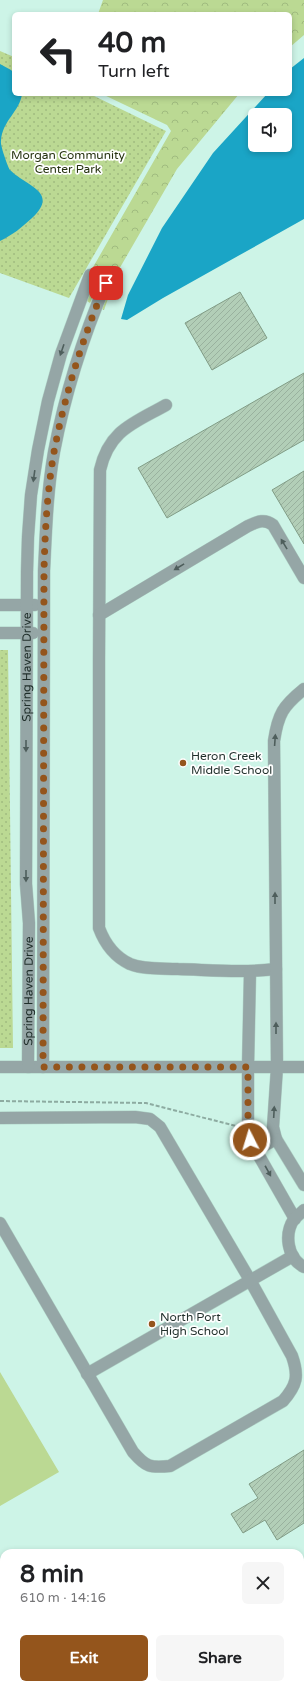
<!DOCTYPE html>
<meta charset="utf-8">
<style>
:root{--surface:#fff;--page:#f6f6f6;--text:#202124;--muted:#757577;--accent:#94551c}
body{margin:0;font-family:"Varela Round",sans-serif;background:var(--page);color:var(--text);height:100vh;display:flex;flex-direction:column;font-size:15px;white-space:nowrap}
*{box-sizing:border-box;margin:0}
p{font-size:13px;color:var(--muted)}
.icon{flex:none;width:22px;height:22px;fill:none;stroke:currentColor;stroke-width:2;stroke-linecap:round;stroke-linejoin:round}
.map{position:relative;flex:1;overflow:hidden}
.sheet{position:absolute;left:0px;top:1549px;width:304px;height:140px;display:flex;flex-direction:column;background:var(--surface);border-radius:12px 12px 0 0;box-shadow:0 2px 6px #0003}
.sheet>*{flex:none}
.banner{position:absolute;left:12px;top:12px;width:280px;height:84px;border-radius:6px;box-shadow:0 2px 6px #0003;background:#fff;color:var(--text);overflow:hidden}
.buttons{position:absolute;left:248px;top:108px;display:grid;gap:8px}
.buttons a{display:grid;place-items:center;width:44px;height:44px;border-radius:6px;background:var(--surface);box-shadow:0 2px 6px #0003;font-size:20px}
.pin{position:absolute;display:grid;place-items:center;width:34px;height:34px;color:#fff;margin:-17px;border-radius:8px;box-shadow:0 2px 6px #0006}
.me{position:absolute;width:44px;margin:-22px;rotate:355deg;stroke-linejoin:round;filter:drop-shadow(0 0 3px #0008)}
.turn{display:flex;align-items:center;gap:14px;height:84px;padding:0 20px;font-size:18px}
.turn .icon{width:52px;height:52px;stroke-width:2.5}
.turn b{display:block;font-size:28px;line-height:34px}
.round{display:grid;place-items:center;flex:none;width:42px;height:42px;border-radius:6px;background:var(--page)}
.headline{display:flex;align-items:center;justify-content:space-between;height:68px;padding:0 20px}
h1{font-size:24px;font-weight:700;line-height:30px}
.primary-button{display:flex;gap:8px;margin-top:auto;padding:8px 20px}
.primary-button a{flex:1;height:46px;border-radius:6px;background:var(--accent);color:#fff;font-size:16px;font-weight:700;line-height:46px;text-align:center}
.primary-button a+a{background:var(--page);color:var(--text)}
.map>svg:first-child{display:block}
</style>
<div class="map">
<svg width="304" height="1689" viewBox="0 0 304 1689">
<defs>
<pattern id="grass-dots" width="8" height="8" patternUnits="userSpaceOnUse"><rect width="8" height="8" fill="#bbd993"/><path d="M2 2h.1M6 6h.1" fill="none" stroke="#a0bb7f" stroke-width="1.8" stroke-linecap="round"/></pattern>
<pattern id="forest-crowns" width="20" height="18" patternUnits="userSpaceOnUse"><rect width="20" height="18" fill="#bbd993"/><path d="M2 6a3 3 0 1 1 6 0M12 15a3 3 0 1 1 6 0" fill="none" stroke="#a0bb7f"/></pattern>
<pattern id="building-hatch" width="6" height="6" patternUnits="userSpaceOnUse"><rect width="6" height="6" fill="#b2ceb7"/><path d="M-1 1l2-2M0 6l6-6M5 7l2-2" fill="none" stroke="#99b19e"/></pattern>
</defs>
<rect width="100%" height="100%" fill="#cdf4e7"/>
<path fill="url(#grass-dots)" d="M 0,51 L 14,57 L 14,94 L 90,94 L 166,131 L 69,298 L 0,273 Z
M 0,650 L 8,650 L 13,1048 L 0,1048 Z"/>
<path fill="url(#forest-crowns)" d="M 103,0 L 304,0 L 304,35 L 290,47 L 290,14 L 98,14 Z
M 102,94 L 239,94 L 177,169 L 118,271 L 104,310 L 102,309 L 114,280 L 103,274 L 90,303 L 87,301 L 98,273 L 92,269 L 171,131 L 167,125 Z"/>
<path fill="#bbd993" d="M 0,1372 L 59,1472 L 0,1506 Z
M 4,1633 L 4,1666 L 0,1659 L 0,1635 Z"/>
<path fill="#1aa5c6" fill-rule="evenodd" d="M 304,58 L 304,219 L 163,298 L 127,320 L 121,319 L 128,295 L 162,228 L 213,153 L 267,94 L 290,94 L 290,69 ZM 255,115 L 285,115 L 285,145 L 255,145 Z
M 0,64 L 11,70 L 14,73 L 14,94 L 22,94 C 20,111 2,121 1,141 C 0,145 8,167 10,170 C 26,186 60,192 32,218 C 21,228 14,234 0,241 Z"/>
<path fill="url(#building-hatch)" stroke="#819c86" d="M 240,292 L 267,338 L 212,370 L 185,323 Z
M 304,373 L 304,440 L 167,518 L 138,468 Z
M 304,471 L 304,544 L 272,490 Z
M 304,1450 L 304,1523 L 277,1540 L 265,1520 L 243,1533 L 231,1514 L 258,1498 L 249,1484 Z"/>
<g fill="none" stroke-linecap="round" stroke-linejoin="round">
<g stroke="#aed0c5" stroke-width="13">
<g id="minor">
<path d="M 166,405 C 134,423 109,430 100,470 L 99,660 L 99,928 C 105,944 115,957 130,964 C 145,970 163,968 178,969 C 212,970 243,973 276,969"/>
<path d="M 0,605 L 35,605"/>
<path d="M 99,615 L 248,526 C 257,522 264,518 273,525 L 304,578"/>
<path d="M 0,633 L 33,633"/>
<path d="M 304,689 C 283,706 278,714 274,741 L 277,1067 L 273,1127 L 276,1139 L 304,1185"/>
<path d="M 250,972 L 248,1067 L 248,1126 L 250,1140 L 295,1219"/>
<path d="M 0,1067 L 304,1067"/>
<path id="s1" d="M 28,1067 L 29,923 L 26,884 L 27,572 L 28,537 L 31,495 L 38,450 L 48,401 L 61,354 L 90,275"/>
<path d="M 43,1067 L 44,571 C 46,531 47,492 54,452 C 65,394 83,337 106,283"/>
<path d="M 0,1118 L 135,1117 L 150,1119 L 160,1127 L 250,1280 L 292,1356 C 299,1376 297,1385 283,1401 L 170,1466 C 150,1468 146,1467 133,1452 L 0,1223"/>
<path d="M 256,1150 L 276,1139"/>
<path d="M 304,1210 C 301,1213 297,1216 294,1219 C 284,1234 287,1258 304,1267"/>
<path d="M 87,1374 L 293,1256"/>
</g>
</g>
<path stroke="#8daba1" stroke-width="2" stroke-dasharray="4 2" stroke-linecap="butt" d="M 0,1101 L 146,1103 L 236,1126"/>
<use href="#minor" stroke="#95a6a6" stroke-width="12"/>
</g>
<defs><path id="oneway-solid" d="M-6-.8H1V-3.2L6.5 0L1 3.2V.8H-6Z"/></defs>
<g fill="#4e5e5c">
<use href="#oneway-solid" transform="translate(62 350) rotate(109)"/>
<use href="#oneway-solid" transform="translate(34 476) rotate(98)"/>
<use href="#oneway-solid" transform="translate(284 544) rotate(-121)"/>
<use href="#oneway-solid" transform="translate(179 567) rotate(149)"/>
<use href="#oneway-solid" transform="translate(275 740) rotate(-86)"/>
<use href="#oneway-solid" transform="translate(26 746) rotate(90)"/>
<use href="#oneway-solid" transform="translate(26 876) rotate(90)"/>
<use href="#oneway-solid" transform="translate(275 898) rotate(-90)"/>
<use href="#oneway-solid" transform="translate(276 1028) rotate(-90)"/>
<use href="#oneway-solid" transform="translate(274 1112) rotate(-87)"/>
<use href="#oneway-solid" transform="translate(268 1171) rotate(61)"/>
</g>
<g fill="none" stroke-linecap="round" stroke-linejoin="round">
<path stroke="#94551c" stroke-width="7" stroke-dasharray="0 12.6" d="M 106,283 C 83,337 65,394 54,452 C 47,492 45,532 44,571 L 43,1067 L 248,1067 L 248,1126 L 250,1140"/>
</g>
<g fill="#94551c" stroke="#fff" stroke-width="1.5">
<circle cx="183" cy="763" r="4"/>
<circle cx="152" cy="1324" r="4"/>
</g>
<g text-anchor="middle" stroke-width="3.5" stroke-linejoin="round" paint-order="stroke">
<g font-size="12" fill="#263310" stroke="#fff">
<text x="68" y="159">Morgan Community<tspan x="68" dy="14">Center Park</tspan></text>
</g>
<g font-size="12" fill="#1f2e2a" stroke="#fff">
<text dy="4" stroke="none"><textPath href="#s1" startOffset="400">Spring Haven Drive</textPath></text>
<text dy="4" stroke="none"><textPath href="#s1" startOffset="76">Spring Haven Drive</textPath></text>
</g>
<g font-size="12" fill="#1f2e2a" stroke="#fff" text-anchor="start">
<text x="191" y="760">Heron Creek<tspan x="191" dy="14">Middle School</tspan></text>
<text x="160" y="1321">North Port<tspan x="160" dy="14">High School</tspan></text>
</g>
</g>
</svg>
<div class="buttons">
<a><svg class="icon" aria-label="sound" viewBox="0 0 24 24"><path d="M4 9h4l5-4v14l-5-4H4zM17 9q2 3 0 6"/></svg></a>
</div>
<div class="pin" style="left:106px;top:283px;background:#d93025"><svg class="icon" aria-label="arrive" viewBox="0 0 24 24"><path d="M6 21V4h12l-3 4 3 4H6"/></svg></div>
<svg class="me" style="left:250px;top:1140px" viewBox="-20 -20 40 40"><circle r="17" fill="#94551c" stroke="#fff" stroke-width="3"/><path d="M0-11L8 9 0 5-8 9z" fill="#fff"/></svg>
<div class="banner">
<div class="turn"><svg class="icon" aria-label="left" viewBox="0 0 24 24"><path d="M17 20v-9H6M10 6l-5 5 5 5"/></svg><div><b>40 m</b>Turn left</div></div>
</div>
<section class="sheet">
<div class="headline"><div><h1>8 min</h1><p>610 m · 14:16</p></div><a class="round"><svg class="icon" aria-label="close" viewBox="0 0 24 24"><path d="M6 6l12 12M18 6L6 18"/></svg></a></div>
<div class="primary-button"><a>Exit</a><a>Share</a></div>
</section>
</div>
